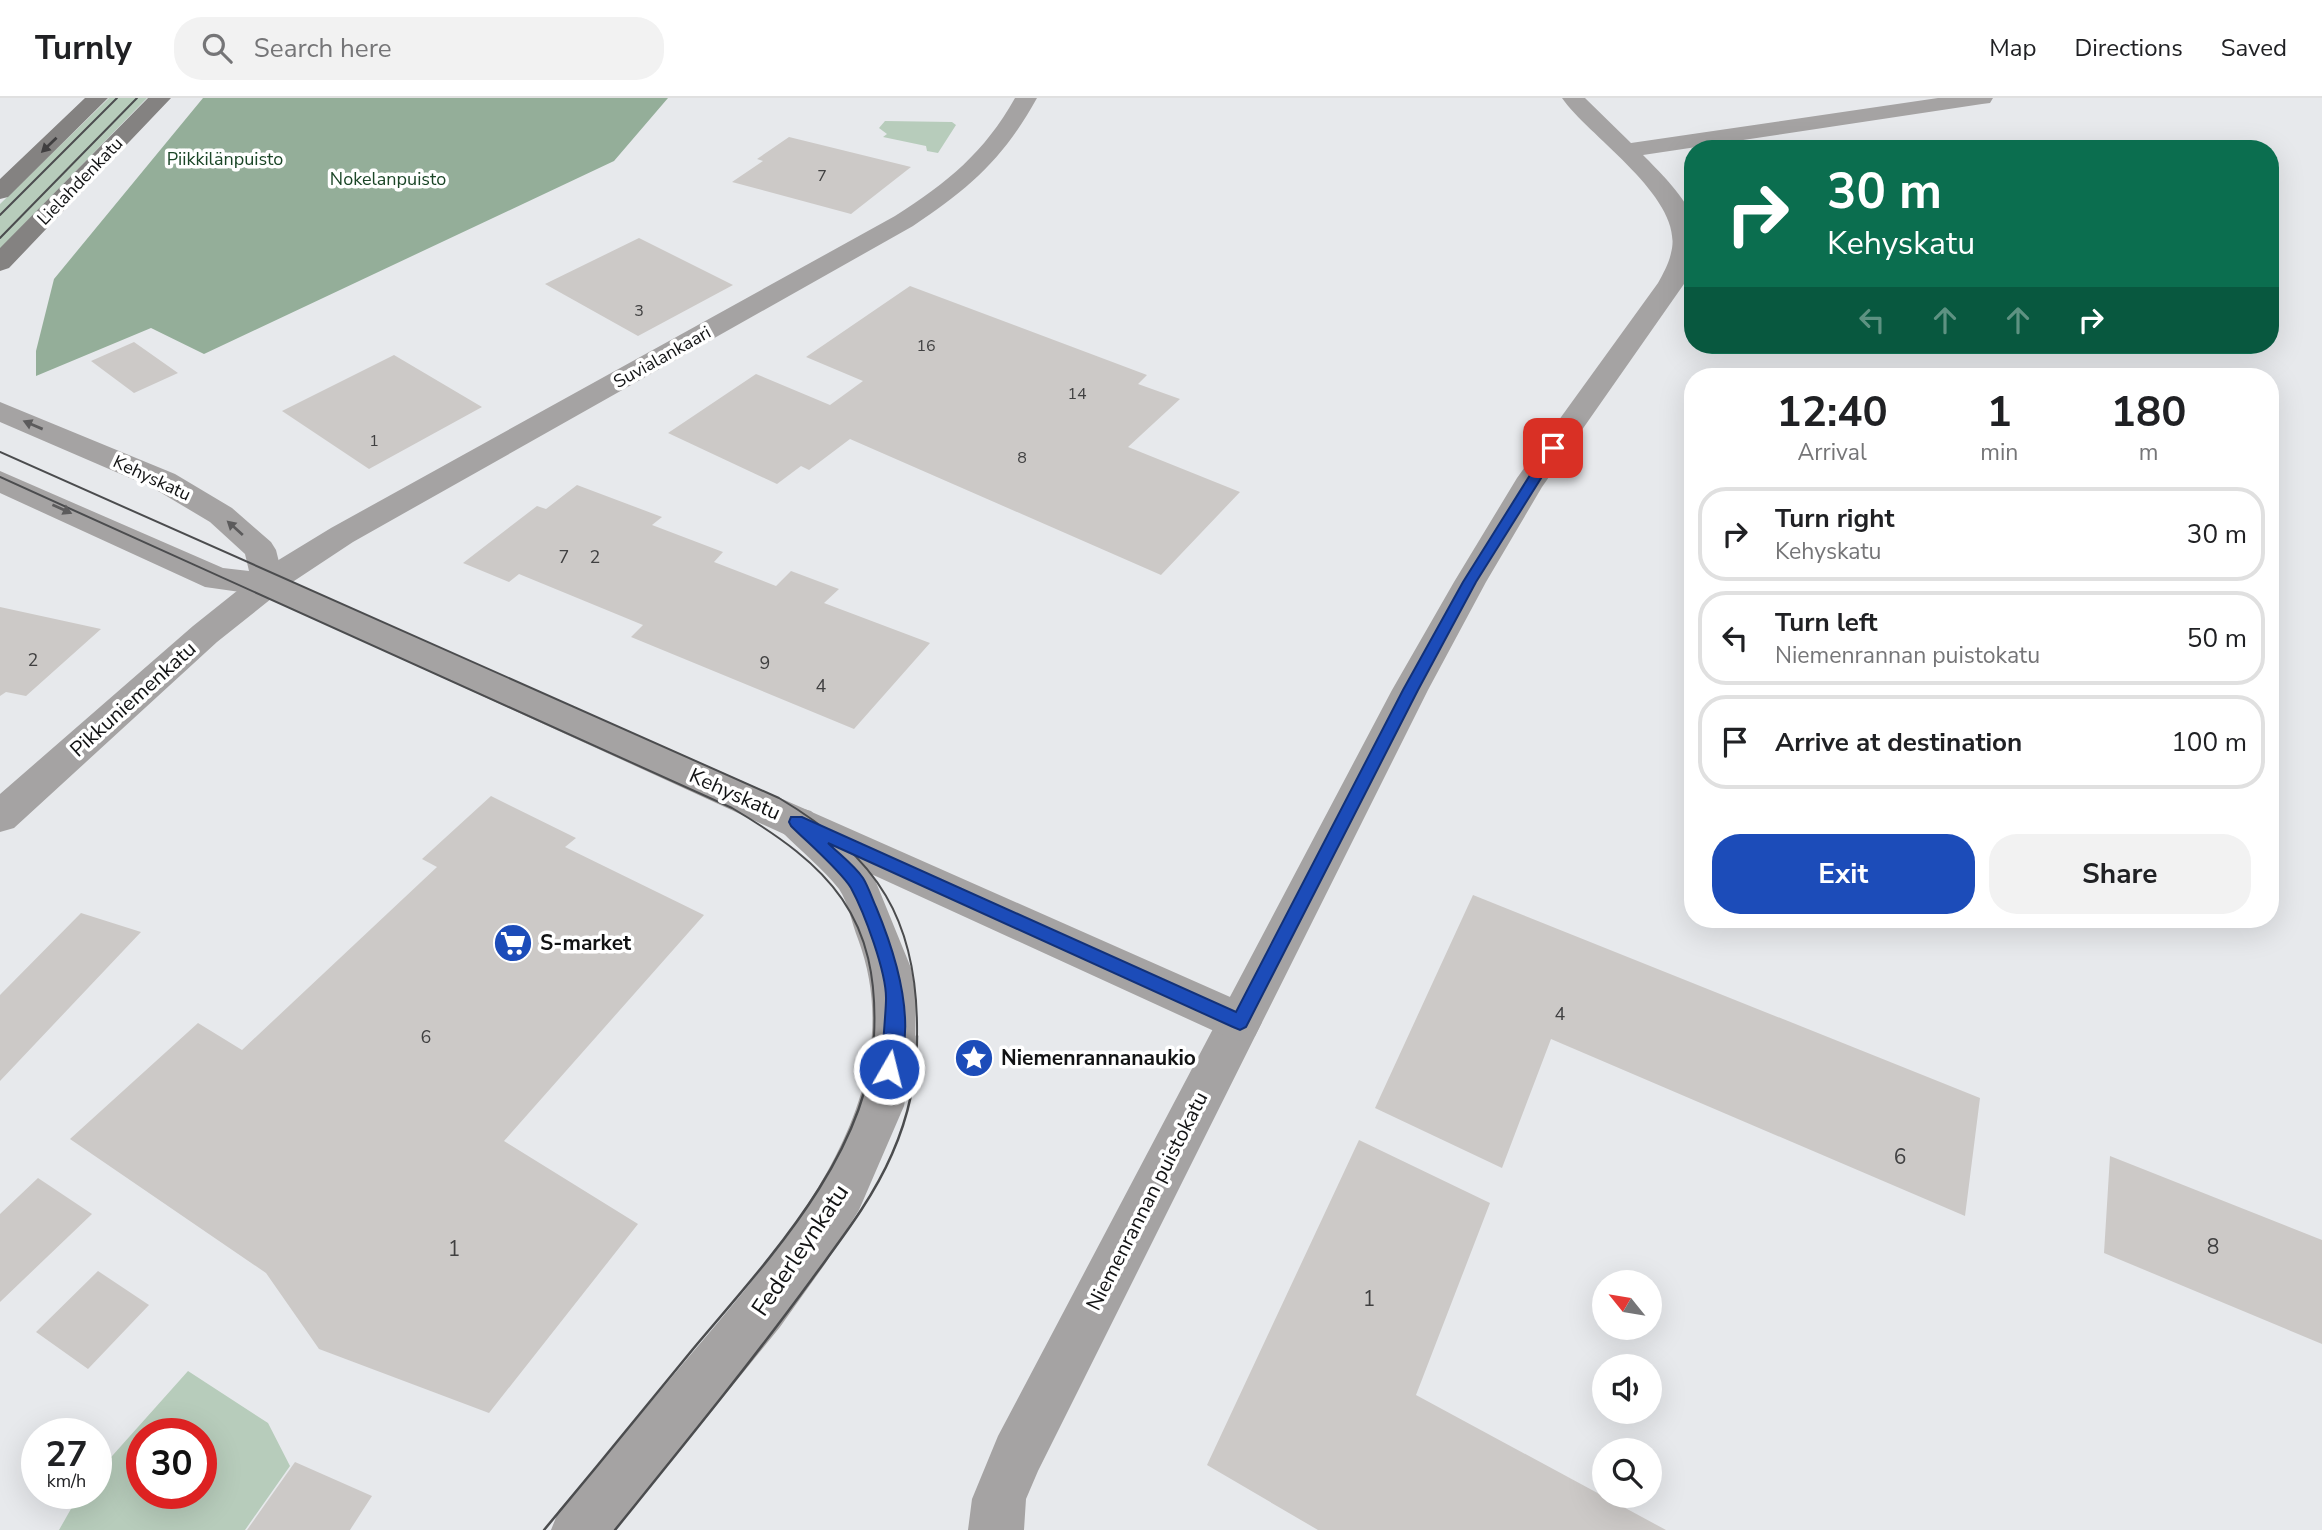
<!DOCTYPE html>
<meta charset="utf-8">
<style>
:root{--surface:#fff;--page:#f2f2f2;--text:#202124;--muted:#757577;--line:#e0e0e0;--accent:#1c4cb9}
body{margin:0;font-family:"Nunito Sans",sans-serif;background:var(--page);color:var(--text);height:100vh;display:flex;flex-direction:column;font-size:26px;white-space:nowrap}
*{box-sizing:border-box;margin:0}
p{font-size:23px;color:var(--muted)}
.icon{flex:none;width:38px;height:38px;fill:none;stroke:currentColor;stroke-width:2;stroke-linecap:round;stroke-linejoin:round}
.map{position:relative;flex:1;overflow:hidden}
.details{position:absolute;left:1684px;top:270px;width:595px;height:560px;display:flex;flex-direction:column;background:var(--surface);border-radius:28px;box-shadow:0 7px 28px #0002}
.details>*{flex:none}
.hud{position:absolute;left:1684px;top:42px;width:595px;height:214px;border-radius:28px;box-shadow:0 7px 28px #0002;background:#0b6e4f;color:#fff;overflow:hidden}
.needle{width:46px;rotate:300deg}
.tools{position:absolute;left:1592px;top:1172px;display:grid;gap:14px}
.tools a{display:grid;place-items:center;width:70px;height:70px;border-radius:50%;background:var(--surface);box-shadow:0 7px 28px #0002;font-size:35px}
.speed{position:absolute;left:21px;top:1320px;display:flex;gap:14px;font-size:35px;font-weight:700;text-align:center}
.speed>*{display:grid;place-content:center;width:91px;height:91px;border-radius:50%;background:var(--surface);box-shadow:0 7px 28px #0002;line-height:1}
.speed small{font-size:18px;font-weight:400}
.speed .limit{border:10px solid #d22;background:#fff;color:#111}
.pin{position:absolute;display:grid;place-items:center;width:60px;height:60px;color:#fff;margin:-30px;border-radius:14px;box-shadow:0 4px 10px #0006}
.me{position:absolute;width:77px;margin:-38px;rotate:8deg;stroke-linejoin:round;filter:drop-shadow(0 0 5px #0008)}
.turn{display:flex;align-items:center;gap:24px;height:147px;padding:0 28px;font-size:32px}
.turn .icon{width:91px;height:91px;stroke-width:2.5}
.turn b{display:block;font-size:49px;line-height:60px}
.lanes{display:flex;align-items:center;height:66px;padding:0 28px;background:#0003;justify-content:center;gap:35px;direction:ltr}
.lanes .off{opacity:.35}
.eta{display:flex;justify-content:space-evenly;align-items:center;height:119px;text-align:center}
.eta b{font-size:42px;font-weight:700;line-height:49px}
.action{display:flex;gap:14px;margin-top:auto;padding:14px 28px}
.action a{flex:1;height:80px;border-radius:28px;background:var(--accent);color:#fff;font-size:28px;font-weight:700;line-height:80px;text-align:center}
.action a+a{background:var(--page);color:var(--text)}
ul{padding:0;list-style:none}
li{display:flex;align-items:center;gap:21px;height:94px;margin:0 14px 10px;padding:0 14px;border:4px solid var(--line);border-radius:28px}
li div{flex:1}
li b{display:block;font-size:26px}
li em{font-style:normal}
header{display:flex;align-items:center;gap:42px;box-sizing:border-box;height:98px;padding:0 35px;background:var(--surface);border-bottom:2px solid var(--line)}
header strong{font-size:33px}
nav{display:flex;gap:38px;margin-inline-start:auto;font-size:24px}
.search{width:490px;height:63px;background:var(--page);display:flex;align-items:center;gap:18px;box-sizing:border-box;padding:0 24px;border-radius:28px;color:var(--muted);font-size:26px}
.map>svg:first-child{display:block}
</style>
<header>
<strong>Turnly</strong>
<div class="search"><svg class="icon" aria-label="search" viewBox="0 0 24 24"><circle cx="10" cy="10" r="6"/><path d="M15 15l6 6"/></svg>Search here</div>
<nav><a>Map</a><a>Directions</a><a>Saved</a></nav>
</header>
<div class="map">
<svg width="2322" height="1432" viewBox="0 0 2322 1432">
<rect width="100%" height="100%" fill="#e7e9ec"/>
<path fill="#b7ccbb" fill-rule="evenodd" d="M 109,0 L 147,0 L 0,151 L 0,106 Z
M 885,23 L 952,24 L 956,27 L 938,55 L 927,53 L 926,48 L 883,39 L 887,36 L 879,30 Z
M 188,1273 L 268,1325 L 290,1368 L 245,1432 L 59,1432 L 80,1395 L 96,1395 L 96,1376 ZM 142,1335 L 201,1335 L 201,1395 L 142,1395 Z"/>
<path fill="#94ae99" d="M 203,0 L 668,0 L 614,63 L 204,256 L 151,230 L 36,278 L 36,253 L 54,181 Z"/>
<path fill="#ccc9c7" d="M 789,39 L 911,69 L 851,116 L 732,84 L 763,63 L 757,61 Z
M 639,140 L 733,187 L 638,238 L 545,186 Z
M 910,188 L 1147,277 L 1138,286 L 1180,301 L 1128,349 L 1240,394 L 1161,477 L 850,341 L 809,372 L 801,368 L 777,386 L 668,335 L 756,276 L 830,307 L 863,283 L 806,259 Z
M 134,244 L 178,275 L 134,295 L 91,263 Z
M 394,257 L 482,309 L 369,371 L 282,313 Z
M 577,387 L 662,419 L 652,427 L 723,454 L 714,464 L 776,488 L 791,473 L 839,491 L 824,505 L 930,545 L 854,631 L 631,539 L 643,527 L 519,476 L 509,484 L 463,465 L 537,408 L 546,411 Z
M 0,509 L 101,531 L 26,598 L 6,594 L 0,598 Z
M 491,698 L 576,740 L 565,749 L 704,817 L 504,1043 L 638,1126 L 489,1315 L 319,1251 L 266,1175 L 70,1041 L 198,925 L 242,952 L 437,769 L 422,761 Z
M 1473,797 L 1980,1000 L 1965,1118 L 1551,941 L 1502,1070 L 1375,1010 Z
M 81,815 L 141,834 L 0,983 L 0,897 Z
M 1359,1042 L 1490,1105 L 1416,1297 L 1666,1432 L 1318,1432 L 1207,1367 Z
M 2110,1058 L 2322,1142 L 2322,1246 L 2104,1155 Z
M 38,1080 L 92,1116 L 0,1204 L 0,1116 Z
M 98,1173 L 149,1207 L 88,1271 L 36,1234 Z
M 295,1364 L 372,1398 L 350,1432 L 247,1432 Z"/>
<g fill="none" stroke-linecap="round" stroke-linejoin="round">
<path fill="#a5a3a3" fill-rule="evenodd" d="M 1015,0 L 1037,0 C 1004,60 969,91 913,128 L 353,444 L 291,485 L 217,544 L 14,730 L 0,734 L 0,696 L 193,528 L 267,469 L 331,430 L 895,118 C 948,84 984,55 1015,0 Z
M 1562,0 L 1585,0 L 1631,45 L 1938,0 L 1993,0 L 1990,5 L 1982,6 L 1643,57 C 1658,72 1683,97 1691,116 C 1699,134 1691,169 1684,186 L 1542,389 L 1486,484 L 1428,592 L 1038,1373 L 1026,1401 L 1024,1432 L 968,1432 L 972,1401 L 998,1338 L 1392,592 L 1454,484 L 1517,380 L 1658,185 C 1663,176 1669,165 1671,155 C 1686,101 1590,40 1562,0 Z
M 797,709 L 811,713 L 871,772 L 911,870 L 916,898 L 915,952 L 904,1008 L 859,1112 L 825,1166 L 780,1229 L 615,1432 L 551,1432 L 559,1412 C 604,1360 648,1307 692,1255 C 787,1143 916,997 858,841 C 852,826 848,804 839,791 C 823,771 801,753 783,735 L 778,724 L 783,713 Z"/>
<path fill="#a5a3a3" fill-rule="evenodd" d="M 0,304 L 175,376 L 232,410 L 271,444 L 276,452 L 283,480 L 1255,910 L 1262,924 L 1255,938 L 1240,943 L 1225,938 L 262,497 L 205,489 L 0,395 L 0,373 L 223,470 L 249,473 L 245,456 L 210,424 L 153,390 L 0,324 Z"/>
<path fill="#848281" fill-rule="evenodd" d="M 85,0 L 108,0 L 8,99 L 0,101 L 0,81 Z
M 148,0 L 171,0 L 9,170 L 0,173 L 0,150 Z"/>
<path stroke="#4b4c4e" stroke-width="2" d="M 0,117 L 117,0
M 0,140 L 137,0
M 0,354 L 779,700 C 878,759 919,822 917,939
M 0,379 L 732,710 C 830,768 880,818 874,939"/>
<path stroke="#4b4c4e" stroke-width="2.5" d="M 544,1432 C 594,1372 644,1311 693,1251 C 766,1164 868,1057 874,938
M 615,1432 C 682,1349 749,1267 812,1181 C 841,1141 872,1102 892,1056 C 908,1020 917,978 917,938"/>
</g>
<defs><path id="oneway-solid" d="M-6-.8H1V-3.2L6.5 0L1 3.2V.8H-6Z" transform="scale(1.75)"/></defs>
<use fill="#403f40" href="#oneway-solid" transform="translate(49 47) rotate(136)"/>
<g fill="#5c5b5c">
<use href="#oneway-solid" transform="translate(33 327) rotate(-157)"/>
<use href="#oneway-solid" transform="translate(62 411) rotate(24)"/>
<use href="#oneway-solid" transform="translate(235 430) rotate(-138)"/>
</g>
<path fill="#1c4cb9" stroke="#123178" stroke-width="2" d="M 1553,347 L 1560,350 L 1476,484 L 1418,592 L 1246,929 L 1240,932 L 1233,929 L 828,745 C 839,756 854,767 863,780 C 868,788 872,800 876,809 C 896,857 918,927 896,977 L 889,979 L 883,977 C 880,971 886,915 886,902 C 887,875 864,814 851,790 C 840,772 807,744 791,728 L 789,724 L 791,719 L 802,719 L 1236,914 L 1403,592 L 1463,484 L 1547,350 Z"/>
<defs>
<g id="supermarket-disc" transform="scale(2.0125)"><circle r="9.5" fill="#1c4cb9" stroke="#fff"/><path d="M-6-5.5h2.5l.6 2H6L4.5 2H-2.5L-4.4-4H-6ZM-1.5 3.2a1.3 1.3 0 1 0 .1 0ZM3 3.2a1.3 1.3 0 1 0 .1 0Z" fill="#fff"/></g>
<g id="sight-disc" transform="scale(2.0125)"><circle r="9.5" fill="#1c4cb9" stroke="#fff"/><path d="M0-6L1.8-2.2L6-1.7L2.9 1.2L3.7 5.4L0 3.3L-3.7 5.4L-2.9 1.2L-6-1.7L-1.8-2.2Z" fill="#fff"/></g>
</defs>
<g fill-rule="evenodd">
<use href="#supermarket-disc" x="513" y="845"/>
<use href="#sight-disc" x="974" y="960"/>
</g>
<g text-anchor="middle" stroke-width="7" stroke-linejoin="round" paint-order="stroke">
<g font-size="16" fill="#404041">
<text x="822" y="83">7</text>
<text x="639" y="218">3</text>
<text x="926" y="253">16</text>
<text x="1077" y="301">14</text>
<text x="374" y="348">1</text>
<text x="1022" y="365">8</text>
</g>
<g font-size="18" fill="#1b4627" stroke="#fff">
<text x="225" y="67">Piikkilänpuisto</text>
<text x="388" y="87">Nokelanpuisto</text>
</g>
<g font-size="18" fill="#121314" stroke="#fff">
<text transform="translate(80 83) rotate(-46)" y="6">Lielahdenkatu</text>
<text transform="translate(662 259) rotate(-29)" y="6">Suvialankaari</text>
<text transform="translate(152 380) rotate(25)" y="6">Kehyskatu</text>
</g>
<g font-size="18" fill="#404041">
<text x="564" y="465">7</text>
<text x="595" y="465">2</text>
<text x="33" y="568">2</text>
<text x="765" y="571">9</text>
<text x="821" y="594">4</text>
<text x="1560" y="922">4</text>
<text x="426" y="945">6</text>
</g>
<g font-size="21" fill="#121314" stroke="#fff">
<text transform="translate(133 601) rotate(-42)" y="7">Pikkuniemenkatu</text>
<text transform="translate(735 696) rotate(24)" y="7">Kehyskatu</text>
<text transform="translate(1147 1103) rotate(-63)" y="7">Niemenrannan puistokatu</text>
</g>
<g font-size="21" font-weight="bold" fill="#121314" stroke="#fff" text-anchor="start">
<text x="540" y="852">S-market</text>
<text x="1001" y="967">Niemenrannanaukio</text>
</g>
<g font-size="21" fill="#404041">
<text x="1900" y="1066">6</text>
<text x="2213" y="1156">8</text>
<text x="454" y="1158">1</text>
<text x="1369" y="1208">1</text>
</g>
<g font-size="24" fill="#121314" stroke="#fff">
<text transform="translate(800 1152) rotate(-56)" y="8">Federleynkatu</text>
</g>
</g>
</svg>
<div class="tools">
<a><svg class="needle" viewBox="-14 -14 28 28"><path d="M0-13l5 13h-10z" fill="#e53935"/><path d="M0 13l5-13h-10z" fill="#757577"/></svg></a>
<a><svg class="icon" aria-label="sound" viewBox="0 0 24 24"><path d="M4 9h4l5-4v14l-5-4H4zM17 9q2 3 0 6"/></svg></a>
<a><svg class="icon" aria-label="search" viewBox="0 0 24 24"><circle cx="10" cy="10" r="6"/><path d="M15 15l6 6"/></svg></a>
</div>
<div class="speed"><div>27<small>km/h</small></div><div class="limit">30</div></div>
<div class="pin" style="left:1553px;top:350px;background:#d93025"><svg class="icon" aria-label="arrive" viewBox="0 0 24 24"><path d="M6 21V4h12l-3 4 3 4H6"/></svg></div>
<svg class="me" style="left:889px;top:971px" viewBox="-20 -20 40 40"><circle r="17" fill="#1c4cb9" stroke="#fff" stroke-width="3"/><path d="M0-11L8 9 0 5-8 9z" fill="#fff"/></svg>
<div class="hud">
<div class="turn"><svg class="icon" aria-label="right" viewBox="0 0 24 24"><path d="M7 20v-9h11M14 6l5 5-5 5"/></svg><div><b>30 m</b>Kehyskatu</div></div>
<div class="lanes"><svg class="icon off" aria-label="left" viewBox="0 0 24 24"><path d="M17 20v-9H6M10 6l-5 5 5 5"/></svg><svg class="icon off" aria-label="ahead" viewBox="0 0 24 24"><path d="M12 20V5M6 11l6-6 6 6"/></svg><svg class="icon off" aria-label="ahead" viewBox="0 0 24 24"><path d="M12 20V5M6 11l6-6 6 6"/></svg><svg class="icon" aria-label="right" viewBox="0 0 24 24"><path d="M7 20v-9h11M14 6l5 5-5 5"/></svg></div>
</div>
<section class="details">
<div class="eta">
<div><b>12:40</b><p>Arrival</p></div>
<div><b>1</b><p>min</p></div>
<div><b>180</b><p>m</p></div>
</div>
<ul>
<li><svg class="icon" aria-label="right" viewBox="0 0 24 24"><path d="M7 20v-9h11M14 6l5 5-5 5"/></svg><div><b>Turn right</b><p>Kehyskatu</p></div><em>30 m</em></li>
<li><svg class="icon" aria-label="left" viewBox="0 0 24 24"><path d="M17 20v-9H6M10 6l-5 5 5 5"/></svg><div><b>Turn left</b><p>Niemenrannan puistokatu</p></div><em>50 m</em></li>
<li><svg class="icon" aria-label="arrive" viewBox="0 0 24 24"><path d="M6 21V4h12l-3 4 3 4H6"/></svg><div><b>Arrive at destination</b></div><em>100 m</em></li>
</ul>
<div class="action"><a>Exit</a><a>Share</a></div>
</section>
</div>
